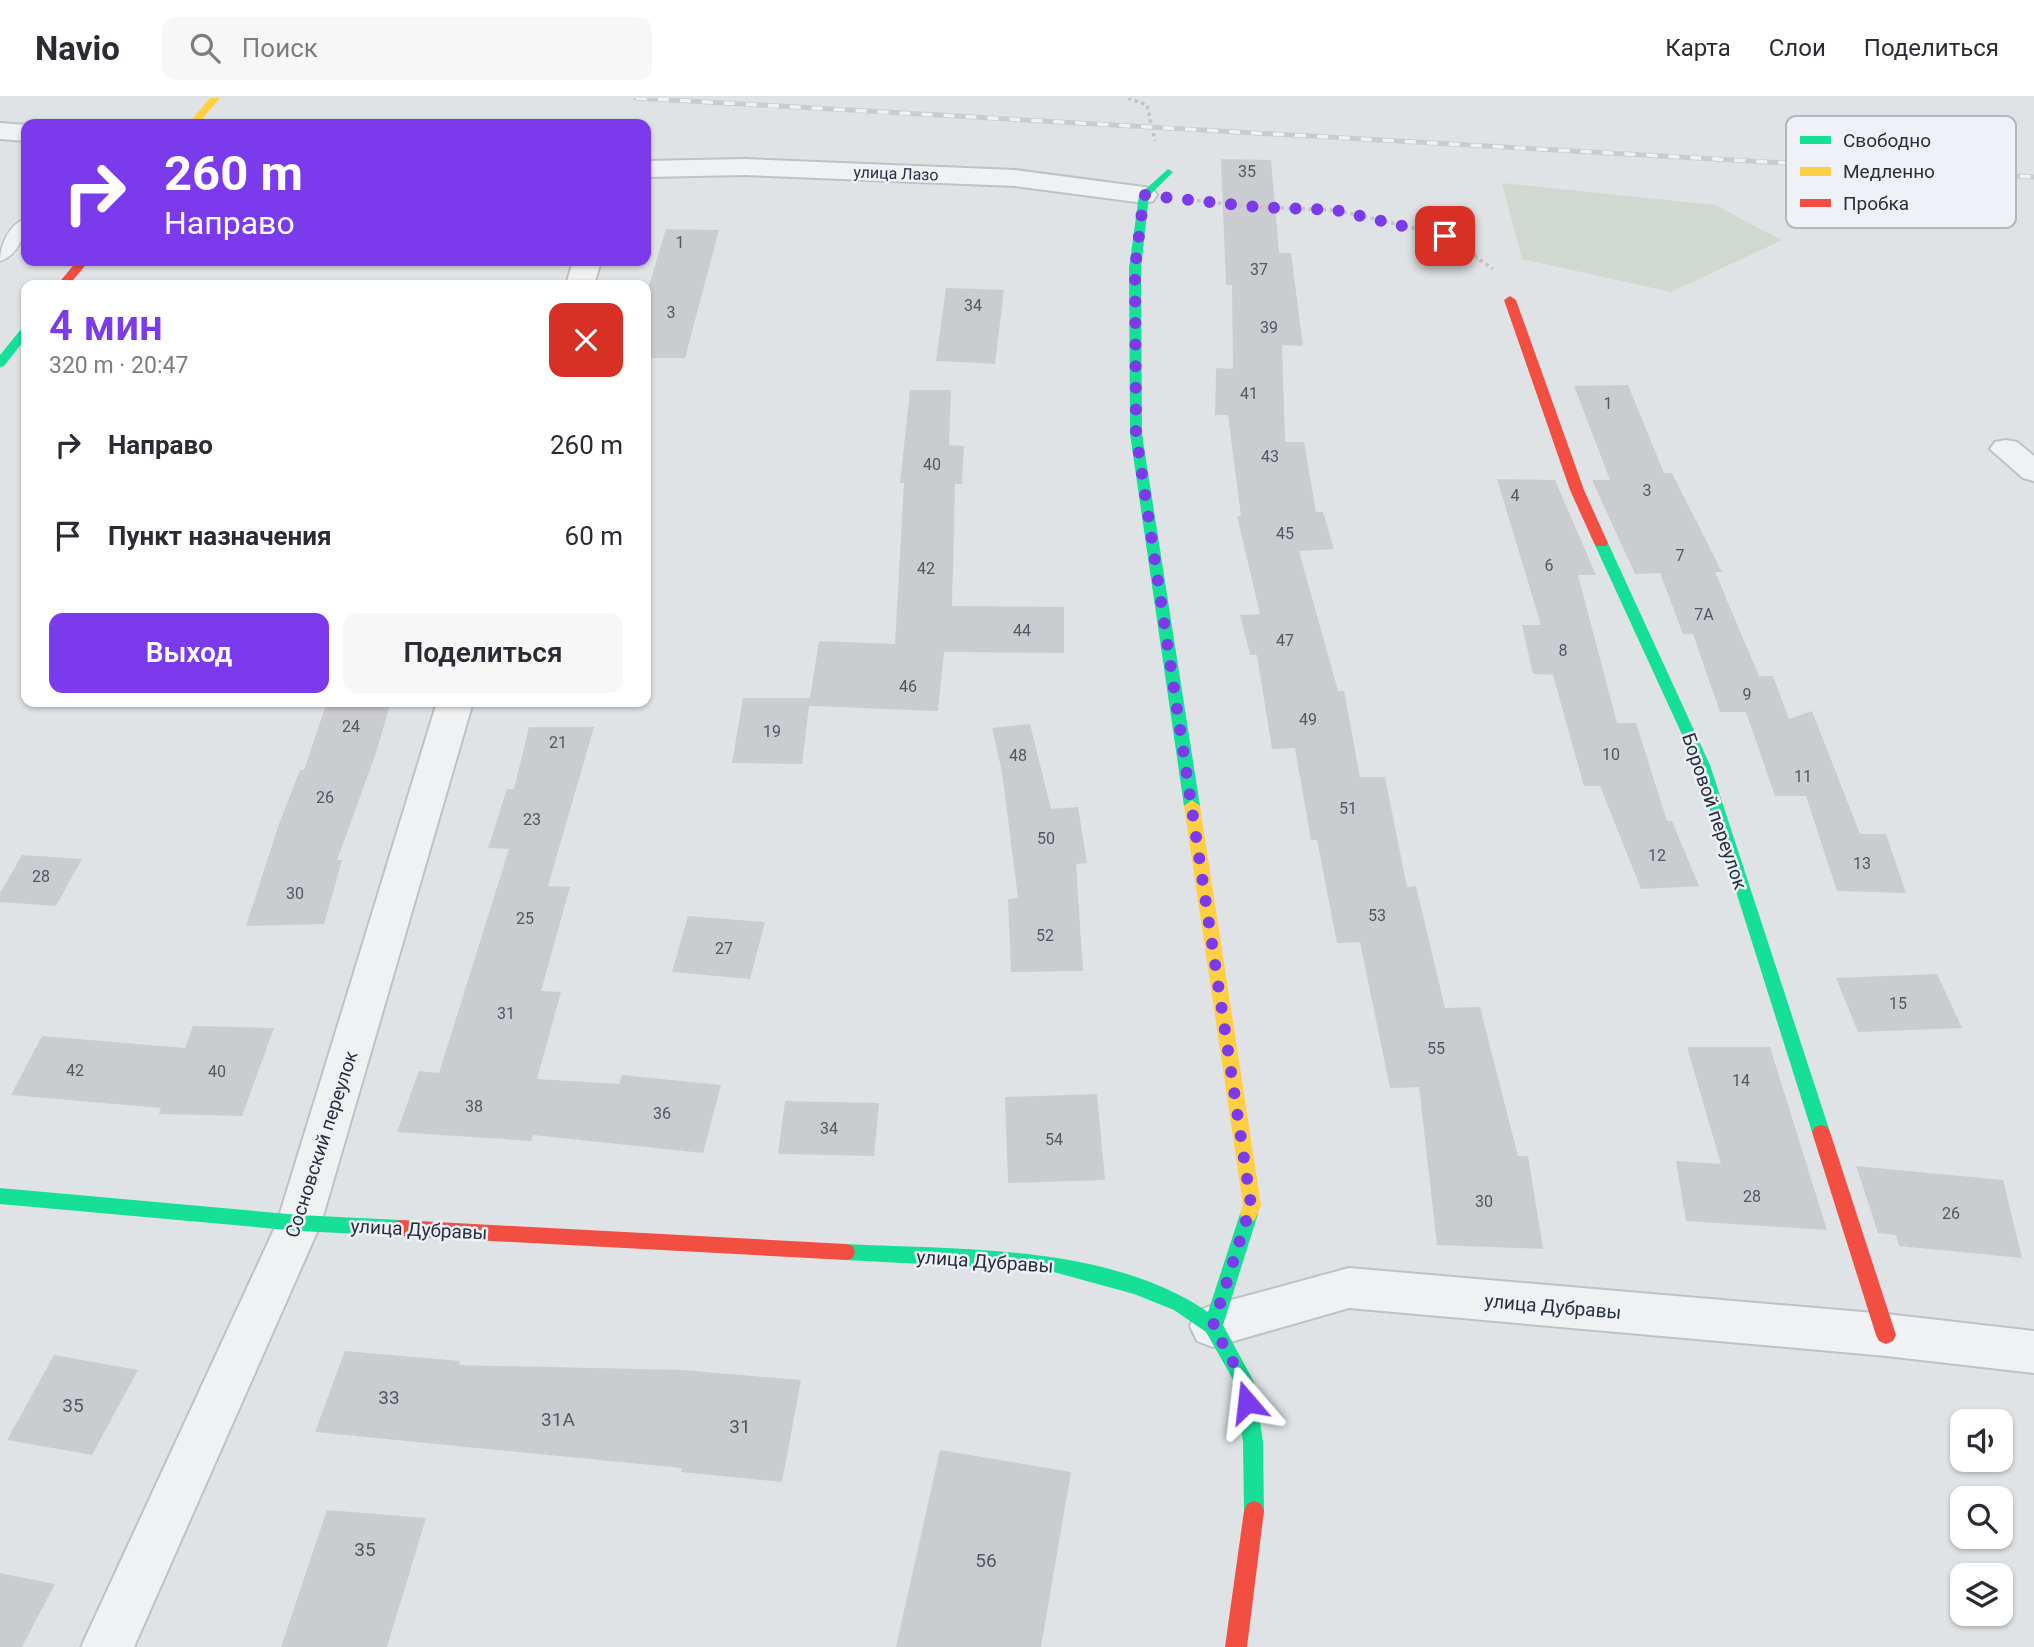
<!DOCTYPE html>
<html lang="ru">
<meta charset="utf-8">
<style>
:root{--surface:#fff;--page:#f7f7f7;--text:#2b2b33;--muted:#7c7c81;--line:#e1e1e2;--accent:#7c3aed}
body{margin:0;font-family:Roboto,sans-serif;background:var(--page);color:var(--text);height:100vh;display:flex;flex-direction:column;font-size:26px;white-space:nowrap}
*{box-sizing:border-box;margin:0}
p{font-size:23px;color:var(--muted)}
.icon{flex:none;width:38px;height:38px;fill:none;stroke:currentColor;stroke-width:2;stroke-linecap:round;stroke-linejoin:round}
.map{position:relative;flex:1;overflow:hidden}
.panel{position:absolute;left:21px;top:182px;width:630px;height:427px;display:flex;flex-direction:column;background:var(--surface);border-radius:14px;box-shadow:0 2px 5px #0004}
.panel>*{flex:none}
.banner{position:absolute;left:21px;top:21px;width:630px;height:147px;border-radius:14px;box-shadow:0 2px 5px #0004;background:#7c3aed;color:#fff;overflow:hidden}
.fabs{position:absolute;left:1950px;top:1311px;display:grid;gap:14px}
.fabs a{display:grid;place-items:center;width:63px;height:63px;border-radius:14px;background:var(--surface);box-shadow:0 2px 5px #0004;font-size:35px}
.pin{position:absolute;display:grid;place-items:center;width:60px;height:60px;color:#fff;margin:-30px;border-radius:14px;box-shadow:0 4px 10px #0006}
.me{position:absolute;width:77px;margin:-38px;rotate:343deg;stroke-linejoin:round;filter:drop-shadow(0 0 5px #0008)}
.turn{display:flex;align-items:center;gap:24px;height:147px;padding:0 28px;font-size:32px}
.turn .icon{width:91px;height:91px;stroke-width:2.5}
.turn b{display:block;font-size:49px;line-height:60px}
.round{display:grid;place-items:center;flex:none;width:74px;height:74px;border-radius:14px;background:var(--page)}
.head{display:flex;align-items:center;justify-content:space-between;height:119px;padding:0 28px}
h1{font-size:42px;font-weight:600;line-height:52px;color:var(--accent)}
.button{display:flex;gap:14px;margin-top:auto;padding:14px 28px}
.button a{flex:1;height:80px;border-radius:14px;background:var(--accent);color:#fff;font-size:28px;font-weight:600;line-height:80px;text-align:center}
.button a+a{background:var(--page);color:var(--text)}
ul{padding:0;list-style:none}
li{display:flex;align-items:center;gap:21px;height:91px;padding:0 28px}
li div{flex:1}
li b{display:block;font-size:26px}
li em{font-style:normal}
header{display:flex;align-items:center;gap:42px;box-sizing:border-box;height:98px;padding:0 35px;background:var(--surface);border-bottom:2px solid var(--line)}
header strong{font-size:33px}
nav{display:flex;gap:38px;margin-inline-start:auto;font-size:24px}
.search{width:490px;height:63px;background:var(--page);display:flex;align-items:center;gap:18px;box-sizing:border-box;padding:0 24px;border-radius:14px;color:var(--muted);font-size:26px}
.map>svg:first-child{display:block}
</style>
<header>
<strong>Navio</strong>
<div class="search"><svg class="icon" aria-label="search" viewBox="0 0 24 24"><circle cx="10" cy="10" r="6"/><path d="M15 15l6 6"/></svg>Поиск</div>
<nav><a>Карта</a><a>Слои</a><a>Поделиться</a></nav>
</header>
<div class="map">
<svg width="2034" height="1549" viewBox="0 0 2034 1549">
<rect width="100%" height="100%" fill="#e0e3e6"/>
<path fill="#d0d9d1" d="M 1502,85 L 1715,107 L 1782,142 L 1671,194 L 1522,161 Z"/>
<path fill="#cacccf" d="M 1221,61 L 1271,62 L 1279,155 L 1291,155 L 1303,248 L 1282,247 L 1285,344 L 1304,344 L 1316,414 L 1323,414 L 1334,451 L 1299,453 L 1338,593 L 1344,593 L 1360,679 L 1385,679 L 1407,789 L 1416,788 L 1445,910 L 1480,909 L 1518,1058 L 1528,1058 L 1543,1151 L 1437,1147 L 1419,989 L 1390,990 L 1360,844 L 1337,845 L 1317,742 L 1311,742 L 1295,650 L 1272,651 L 1257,557 L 1250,557 L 1240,517 L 1260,516 L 1237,418 L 1241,418 L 1228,317 L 1215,317 L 1216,270 L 1233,271 L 1232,187 L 1226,187 Z
M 666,131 L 719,132 L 685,260 L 646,260 L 646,198 Z
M 946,190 L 1004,192 L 995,266 L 936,263 Z
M 1628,287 L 1664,375 L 1672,375 L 1722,474 L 1715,474 L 1759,578 L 1773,578 L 1789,621 L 1812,613 L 1860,736 L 1886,736 L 1906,795 L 1837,793 L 1806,698 L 1775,698 L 1746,614 L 1720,614 L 1693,536 L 1683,536 L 1660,475 L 1635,476 L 1592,382 L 1610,382 L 1574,288 Z
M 910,292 L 951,292 L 949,347 L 964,348 L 962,386 L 955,386 L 952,508 L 1064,509 L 1064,555 L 944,554 L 938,613 L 809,608 L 802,666 L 732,665 L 743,600 L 810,600 L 819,543 L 895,546 L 904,385 L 900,385 Z
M 1497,381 L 1555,382 L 1596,477 L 1578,477 L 1617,625 L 1636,625 L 1667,723 L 1672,723 L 1699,788 L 1641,791 L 1600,688 L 1584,688 L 1553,577 L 1533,576 L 1522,527 L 1541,527 Z
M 327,604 L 391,604 L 375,658 L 337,762 L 342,762 L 324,826 L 246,828 L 279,726 L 300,672 L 304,672 Z
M 1030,626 L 1051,711 L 1078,709 L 1087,765 L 1076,766 L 1083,873 L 1011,874 L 1008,801 L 1018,800 L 1002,674 L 992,630 Z
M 529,629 L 594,629 L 548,788 L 570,789 L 541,893 L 561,894 L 537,981 L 619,986 L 622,977 L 721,987 L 703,1055 L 533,1037 L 531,1043 L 397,1034 L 419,973 L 439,975 L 509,751 L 488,750 L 507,691 L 514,691 Z
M 22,757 L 82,761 L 56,808 L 0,804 L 0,795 Z
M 688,818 L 765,824 L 750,881 L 672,874 Z
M 1937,876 L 1962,930 L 1858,934 L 1836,880 Z
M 193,928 L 274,930 L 242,1018 L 159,1016 L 161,1010 L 11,997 L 42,938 L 185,950 Z
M 1687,949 L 1770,949 L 1827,1132 L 1686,1123 L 1676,1063 L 1721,1066 Z
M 1097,996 L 1105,1082 L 1008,1085 L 1005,999 Z
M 785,1003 L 879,1005 L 874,1058 L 778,1056 Z
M 1856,1068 L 2003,1082 L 2022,1160 L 1899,1148 L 1896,1137 L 1878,1135 Z
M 345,1253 L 460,1263 L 459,1267 L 682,1272 L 801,1282 L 782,1384 L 681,1374 L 682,1370 L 315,1334 Z
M 54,1257 L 138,1272 L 92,1357 L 7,1342 Z
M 940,1352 L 1071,1374 L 1041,1549 L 896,1549 Z
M 327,1412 L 426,1420 L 387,1549 L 281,1549 Z
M 0,1475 L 55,1486 L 22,1549 L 0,1549 Z"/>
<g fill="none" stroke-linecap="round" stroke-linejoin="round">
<g stroke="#bfc1c4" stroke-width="3">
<path id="lane" d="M 26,121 C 27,136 16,159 0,163 C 0,148 9,125 26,121 Z"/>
</g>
<g stroke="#bfc1c4" stroke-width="4">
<path id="street" d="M 0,25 L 26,27 L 26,43 L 0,41 Z
M 745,61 L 1015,72 L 1144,89 L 1153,91 L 1157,97 L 1153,103 L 1144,105 L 1015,88 L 745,77 L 646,79 L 646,63 Z
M 573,163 L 601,163 L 594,187 L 566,187 Z
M 2006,342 L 2017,344 L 2034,358 L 2034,383 L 2023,380 L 1990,351 L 1995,344 Z
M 437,604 L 473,604 L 321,1125 L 134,1549 L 81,1549 L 277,1125 Z
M 1349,1170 L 1886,1216 L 2034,1233 L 2034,1275 L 1886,1258 L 1349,1210 L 1213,1249 L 1197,1243 L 1190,1228 L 1197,1213 L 1213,1207 Z"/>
</g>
<path stroke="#c2c4c9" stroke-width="3.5" stroke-dasharray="3.5 3.5" stroke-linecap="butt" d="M 1128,0 L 1147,7 L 1155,43
M 1190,102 L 1257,109 L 1335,112 L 1445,137 L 1493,171"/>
<use href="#lane" fill="#f0f1f2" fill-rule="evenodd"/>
<use href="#street" fill="#f0f1f2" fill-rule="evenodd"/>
<path fill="#16e098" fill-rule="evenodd" d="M 1168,71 L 1173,74 L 1149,98 L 1141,170 L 1142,336 L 1200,708 L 1192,714 L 1184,708 L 1130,336 L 1129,170 L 1139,97 Z
M 26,229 L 26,240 L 4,268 L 0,269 L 0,257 L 22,230 Z
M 1601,441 L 1608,445 L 1710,667 L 1830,1034 L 1827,1039 L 1821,1041 L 1815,1039 L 1812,1034 L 1696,667 L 1594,445 Z
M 0,1090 L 299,1117 L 400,1122 L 406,1124 L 409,1130 L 406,1136 L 400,1138 L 299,1133 L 0,1106 Z
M 1249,1108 L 1255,1110 L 1258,1116 L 1223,1227 L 1254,1284 L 1263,1344 L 1264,1413 L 1261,1420 L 1254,1423 L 1247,1420 L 1244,1413 L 1243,1344 L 1235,1285 L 1206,1234 L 1174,1212 L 1134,1196 L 1050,1173 L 846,1162 L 839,1160 L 837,1154 L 839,1148 L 846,1146 C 962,1152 1108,1146 1208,1214 L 1240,1116 L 1243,1110 Z"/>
<path fill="#ffcf43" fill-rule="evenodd" d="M 210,0 L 220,0 L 198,26 L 188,26 Z
M 1192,702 L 1200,708 L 1261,1107 L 1255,1122 L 1249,1124 L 1243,1122 L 1240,1116 L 1243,1107 L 1184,708 Z"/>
<path fill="#f24e42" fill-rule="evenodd" d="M 77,163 L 89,163 L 69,187 L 57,187 Z
M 1510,198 L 1516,202 L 1584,392 L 1608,445 L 1606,448 L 1596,448 L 1594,445 L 1570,392 L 1504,202 Z
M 1821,1027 L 1827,1029 L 1830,1034 L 1896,1237 L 1893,1243 L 1886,1246 L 1879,1243 L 1876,1237 L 1812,1034 L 1815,1029 Z
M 400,1122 L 846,1146 L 853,1148 L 855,1154 L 853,1160 L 846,1162 L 400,1138 L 394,1136 L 391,1130 L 394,1124 Z
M 1254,1403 L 1261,1406 L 1264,1413 L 1247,1549 L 1225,1549 L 1244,1413 L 1247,1406 Z"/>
<g stroke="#c9cbce" stroke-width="5">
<path id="rail" d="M 636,0 L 2034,79"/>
</g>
<use href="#rail" stroke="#eef1f5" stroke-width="3.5" stroke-dasharray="11" stroke-linecap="butt"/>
</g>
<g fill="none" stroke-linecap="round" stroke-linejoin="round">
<path stroke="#7c3aed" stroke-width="12" stroke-dasharray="0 21.6" d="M 1247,1304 L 1244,1284 L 1213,1228 L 1251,1107 L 1136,336 L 1135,170 L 1144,97 L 1257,109 L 1335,112 L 1445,138"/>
</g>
<g text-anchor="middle" stroke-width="5" stroke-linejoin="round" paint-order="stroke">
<g font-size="16" fill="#515763">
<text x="1247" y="79">35</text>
<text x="680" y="150">1</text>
<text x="1259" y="177">37</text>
<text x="973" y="213">34</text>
<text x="671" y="220">3</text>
<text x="1269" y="235">39</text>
<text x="1249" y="301">41</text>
<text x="1608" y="311">1</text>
<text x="1270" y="364">43</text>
<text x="932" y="372">40</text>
<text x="1647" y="398">3</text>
<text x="1515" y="403">4</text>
<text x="1285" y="441">45</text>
<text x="1680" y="463">7</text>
<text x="1549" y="473">6</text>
<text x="926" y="476">42</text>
<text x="1704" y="522">7А</text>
<text x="1022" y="538">44</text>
<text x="1285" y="548">47</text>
<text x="1563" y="558">8</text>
<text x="908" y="594">46</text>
<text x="1747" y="602">9</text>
<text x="1308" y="627">49</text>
<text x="351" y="634">24</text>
<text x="772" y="639">19</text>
<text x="558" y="650">21</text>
<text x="1611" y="662">10</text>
<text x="1018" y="663">48</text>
<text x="1803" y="684">11</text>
<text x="325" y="705">26</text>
<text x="1348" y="716">51</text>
<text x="532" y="727">23</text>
<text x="1046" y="746">50</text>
<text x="1657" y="763">12</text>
<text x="1862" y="771">13</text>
<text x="41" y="784">28</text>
<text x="295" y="801">30</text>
<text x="1377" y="823">53</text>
<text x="525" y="826">25</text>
<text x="1045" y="843">52</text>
<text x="724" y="856">27</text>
<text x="1898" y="911">15</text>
<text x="506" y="921">31</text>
<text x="1436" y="956">55</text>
<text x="75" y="978">42</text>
<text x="217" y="979">40</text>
<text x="1741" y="988">14</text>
<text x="474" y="1014">38</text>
<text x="662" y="1021">36</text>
<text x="829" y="1036">34</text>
<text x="1054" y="1047">54</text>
<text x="1752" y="1104">28</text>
<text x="1484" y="1109">30</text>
<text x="1951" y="1121">26</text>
</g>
<g font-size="16" fill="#282f3e" stroke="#eef1f5">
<text transform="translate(896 75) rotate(2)" y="6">улица Лазо</text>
</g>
<g font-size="19" fill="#282f3e" stroke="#eef1f5">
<text transform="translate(1715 713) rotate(71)" y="7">Боровой переулок</text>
<text transform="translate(321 1046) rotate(-72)" y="7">Сосновский переулок</text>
<text transform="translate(419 1131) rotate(3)" y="7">улица Дубравы</text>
<text transform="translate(985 1163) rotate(4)" y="7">улица Дубравы</text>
<text transform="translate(1553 1208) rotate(5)" y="7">улица Дубравы</text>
</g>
<g font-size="19" fill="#515763">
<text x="389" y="1306">33</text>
<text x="73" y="1314">35</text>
<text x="558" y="1328">31А</text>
<text x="740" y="1335">31</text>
<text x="365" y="1458">35</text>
<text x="986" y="1469">56</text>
</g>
</g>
<rect x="1786" y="18" width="230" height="112" rx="10" fill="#eef1f5" stroke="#b3b7be" stroke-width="2"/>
<rect x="1800" y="38" width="31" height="8" fill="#16e098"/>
<rect x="1800" y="69" width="31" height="9" fill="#ffcf43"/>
<rect x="1800" y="101" width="31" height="8" fill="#f24e42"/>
<g font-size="19" fill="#282f3e">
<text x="1843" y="49">Свободно</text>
<text x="1843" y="80">Медленно</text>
<text x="1843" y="112">Пробка</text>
</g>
</svg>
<div class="fabs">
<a><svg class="icon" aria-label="sound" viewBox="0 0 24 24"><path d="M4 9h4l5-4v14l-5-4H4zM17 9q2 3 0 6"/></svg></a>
<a><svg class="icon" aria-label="search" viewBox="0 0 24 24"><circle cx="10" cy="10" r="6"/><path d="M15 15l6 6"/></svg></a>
<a><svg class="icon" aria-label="layers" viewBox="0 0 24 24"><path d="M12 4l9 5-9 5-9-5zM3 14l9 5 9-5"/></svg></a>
</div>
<div class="pin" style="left:1445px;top:138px;background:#d93025"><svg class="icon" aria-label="arrive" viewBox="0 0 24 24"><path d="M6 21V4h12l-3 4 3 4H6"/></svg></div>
<svg class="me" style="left:1247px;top:1304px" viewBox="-20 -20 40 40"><path d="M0-17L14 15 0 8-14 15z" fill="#7c3aed" stroke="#fff" stroke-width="4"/></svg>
<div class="banner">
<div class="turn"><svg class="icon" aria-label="right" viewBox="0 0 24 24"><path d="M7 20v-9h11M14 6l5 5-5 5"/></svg><div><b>260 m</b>Направо</div></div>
</div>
<section class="panel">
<div class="head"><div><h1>4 мин</h1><p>320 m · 20:47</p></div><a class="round" style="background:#d93025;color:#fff"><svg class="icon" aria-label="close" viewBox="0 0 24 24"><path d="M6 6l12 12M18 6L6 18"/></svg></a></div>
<ul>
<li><svg class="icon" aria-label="right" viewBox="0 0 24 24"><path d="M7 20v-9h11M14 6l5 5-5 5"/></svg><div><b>Направо</b></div><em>260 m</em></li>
<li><svg class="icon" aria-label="arrive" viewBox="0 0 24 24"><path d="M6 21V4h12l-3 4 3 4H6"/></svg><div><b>Пункт назначения</b></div><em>60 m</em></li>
</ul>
<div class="button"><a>Выход</a><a>Поделиться</a></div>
</section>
</div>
